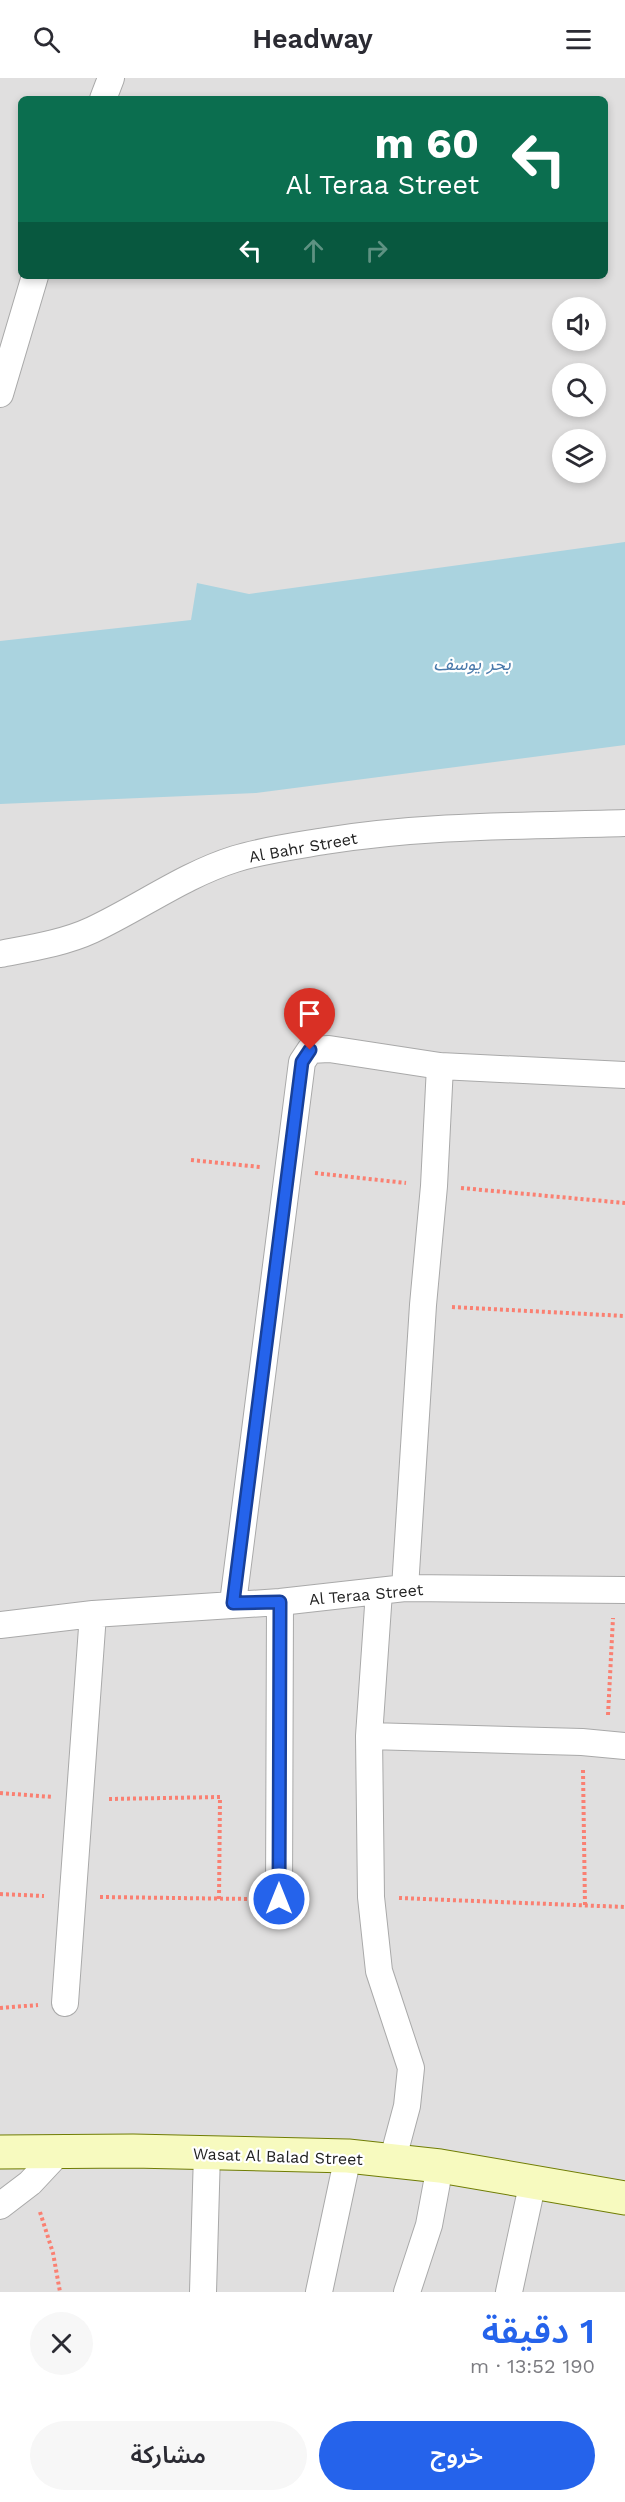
<!DOCTYPE html>
<html lang="ar">
<meta charset="utf-8">
<style>
:root{--surface:#fff;--page:#f7f7f7;--text:#2b2b33;--muted:#7c7c81;--accent:#2563eb}
body{margin:0;font-family:"Work Sans","Noto Sans Arabic",sans-serif;background:var(--page);color:var(--text);direction:rtl;height:100vh;display:flex;flex-direction:column;font-size:22px;white-space:nowrap}
*{box-sizing:border-box;margin:0}
p{font-size:20px;color:var(--muted)}
.icon{flex:none;width:33px;height:33px;fill:none;stroke:currentColor;stroke-width:2;stroke-linecap:round;stroke-linejoin:round}
.map{position:relative;height:2214px;overflow:hidden;direction:ltr}
.panel{display:flex;flex-direction:column;background:var(--surface);flex:1}
.panel>*{flex:none}
.guide{position:absolute;left:18px;top:18px;width:590px;height:183px;border-radius:9px;box-shadow:0 3px 9px #0003;direction:rtl;background:#0b6e4f;color:#fff;overflow:hidden}
.tools{position:absolute;left:552px;top:219px;display:grid;gap:12px}
.tools a{display:grid;place-items:center;width:54px;height:54px;border-radius:50%;background:var(--surface);box-shadow:0 3px 9px #0003;font-size:30px}
.pin{position:absolute;display:grid;place-items:center;width:51px;height:51px;color:#fff;margin:-62px -26px;border-radius:50% 50% 50% 0;rotate:-45deg;box-shadow:0 0 6px #0007}
.pin .icon{rotate:45deg}
.me{position:absolute;width:66px;margin:-33px;rotate:0deg;stroke-linejoin:round;filter:drop-shadow(0 0 4px #0008)}
.turn{display:flex;align-items:center;gap:21px;height:126px;padding:0 30px;font-size:27px}
.turn .icon{width:78px;height:78px;stroke-width:2.5}
.turn b{display:block;font-size:42px;line-height:51px}
.lanes{display:flex;align-items:center;height:57px;padding:0 30px;background:#0003;justify-content:center;gap:30px;direction:ltr}
.lanes .off{opacity:.35}
.round{display:grid;place-items:center;flex:none;width:63px;height:63px;border-radius:32px;background:var(--page)}
.overview{display:flex;align-items:center;justify-content:space-between;height:102px;padding:0 30px}
h1{font-size:36px;font-weight:600;line-height:45px;color:var(--accent)}
.action{display:flex;gap:12px;margin-top:auto;padding:12px 30px}
.action a{flex:1;height:69px;border-radius:36px;background:var(--accent);color:#fff;font-size:24px;font-weight:600;line-height:69px;text-align:center}
.action a+a{background:var(--page);color:var(--text)}
header{display:flex;justify-content:space-between;align-items:center;height:78px;padding:0 30px;background:var(--surface);font-size:27px;font-weight:600}
.map>svg:first-child{display:block}
</style>
<header><svg class="icon" aria-label="menu" viewBox="0 0 24 24"><path d="M4 6h16M4 12h16M4 18h16"/></svg>Headway<svg class="icon" aria-label="search" viewBox="0 0 24 24"><circle cx="10" cy="10" r="6"/><path d="M15 15l6 6"/></svg></header>
<div class="map">
<svg width="625" height="2214" viewBox="0 0 625 2214">
<rect width="100%" height="100%" fill="#f2efe9"/>
<path fill="#e0dfdf" fill-rule="evenodd" d="M 0,0 L 625,0 L 625,2214 L 0,2214 ZM 21,21 L 604,21 L 604,198 L 21,198 ZM 562,230 L 596,230 L 596,262 L 562,262 ZM 562,296 L 596,296 L 596,328 L 562,328 ZM 562,362 L 596,362 L 596,394 L 562,394 Z"/>
<path fill="#aad3df" d="M 625,464 L 625,667 L 256,715 L 0,726 L 0,563 L 191,542 L 197,505 L 249,516 Z"/>
<g fill="none" stroke-linecap="round" stroke-linejoin="round">
<g stroke="#a9a9a9" stroke-width="28">
<path id="street" d="M 103,21 L 111,0
M 0,316 L 35,198
M 0,876 C 31,870 64,865 92,852 C 141,829 184,797 235,781 C 264,772 295,768 325,763 C 425,747 524,748 625,745
M 405,1510 L 423,1227 L 434,1108 L 440,988
M 379,1514 L 369,1658 L 371,1819 L 379,1893 L 411,1990 L 407,2028 L 392,2084
M 233,1525 L 302,984 L 310,972 L 329,971 L 440,988 L 625,997
M 0,1547 L 93,1536 L 280,1524 L 405,1510 L 625,1512
M 369,1658 L 582,1664 L 625,1668
M 279,1821 L 280,1524
M 65,1925 L 93,1536
M 0,2128 L 30,2105 L 59,2074
M 203,2214 L 207,2075
M 319,2214 L 348,2078
M 407,2214 L 429,2147 L 440,2088
M 509,2214 L 533,2103"/>
</g>
<g stroke="#707d05" stroke-width="35">
<path id="secondary" d="M 0,2074 L 133,2073 L 348,2078 L 440,2088 L 625,2120"/>
</g>
<path stroke="#fa8072" stroke-width="4" stroke-dasharray="3 3" stroke-linecap="butt" d="M 191,1082 L 260,1089
M 315,1095 L 406,1105
M 461,1110 L 625,1125
M 452,1229 L 625,1238
M 608,1637 L 613,1540
M 583,1692 L 585,1828
M 0,1715 L 53,1719
M 109,1721 L 220,1719 L 219,1822
M 0,1816 L 44,1818
M 100,1819 L 251,1821
M 399,1820 L 625,1829
M 0,1930 L 38,1927
M 40,2134 L 53,2175 L 60,2214"/>
<use href="#street" stroke="#fff" stroke-width="26"/>
<use href="#secondary" stroke="#f7fabf" stroke-width="33"/>
</g>
<g fill="none" stroke-linecap="round" stroke-linejoin="round">
<g stroke="#184099" stroke-width="15">
<path id="route" d="M 279,1821 L 280,1524 L 233,1525 L 302,984 L 310,972"/>
</g>
<use href="#route" stroke="#2563eb" stroke-width="10"/>
</g>
<g text-anchor="middle" stroke-width="4.5" stroke-linejoin="round" paint-order="stroke">
<g font-size="16" fill="#222" stroke="#fff">
<text transform="translate(303 769) rotate(-10)" y="6">Al Bahr Street</text>
<text transform="translate(366 1516) rotate(-5)" y="6">Al Teraa Street</text>
<text transform="translate(278 2078) rotate(2)" y="6">Wasat Al Balad Street</text>
</g>
<g font-size="18" font-style="italic" fill="#4a7aab" stroke="#fff">
<text x="472" y="592">بحر يوسف</text>
</g>
</g>
</svg>
<div class="tools">
<a><svg class="icon" aria-label="sound" viewBox="0 0 24 24"><path d="M4 9h4l5-4v14l-5-4H4zM17 9q2 3 0 6"/></svg></a>
<a><svg class="icon" aria-label="search" viewBox="0 0 24 24"><circle cx="10" cy="10" r="6"/><path d="M15 15l6 6"/></svg></a>
<a><svg class="icon" aria-label="layers" viewBox="0 0 24 24"><path d="M12 4l9 5-9 5-9-5zM3 14l9 5 9-5"/></svg></a>
</div>
<div class="pin" style="left:310px;top:972px;background:#d93025"><svg class="icon" aria-label="arrive" viewBox="0 0 24 24"><path d="M6 21V4h12l-3 4 3 4H6"/></svg></div>
<svg class="me" style="left:279px;top:1821px" viewBox="-20 -20 40 40"><circle r="17" fill="#2563eb" stroke="#fff" stroke-width="3"/><path d="M0-11L8 9 0 5-8 9z" fill="#fff"/></svg>
<div class="guide">
<div class="turn"><svg class="icon" aria-label="left" viewBox="0 0 24 24"><path d="M17 20v-9H6M10 6l-5 5 5 5"/></svg><div><b>60 m</b>Al Teraa Street</div></div>
<div class="lanes"><svg class="icon" aria-label="left" viewBox="0 0 24 24"><path d="M17 20v-9H6M10 6l-5 5 5 5"/></svg><svg class="icon off" aria-label="ahead" viewBox="0 0 24 24"><path d="M12 20V5M6 11l6-6 6 6"/></svg><svg class="icon off" aria-label="right" viewBox="0 0 24 24"><path d="M7 20v-9h11M14 6l5 5-5 5"/></svg></div>
</div>
</div>
<section class="panel">
<div class="overview"><div><h1>1 دقيقة</h1><p>190 m · 13:52</p></div><a class="round"><svg class="icon" aria-label="close" viewBox="0 0 24 24"><path d="M6 6l12 12M18 6L6 18"/></svg></a></div>
<div class="action"><a>خروج</a><a>مشاركة</a></div>
</section>
